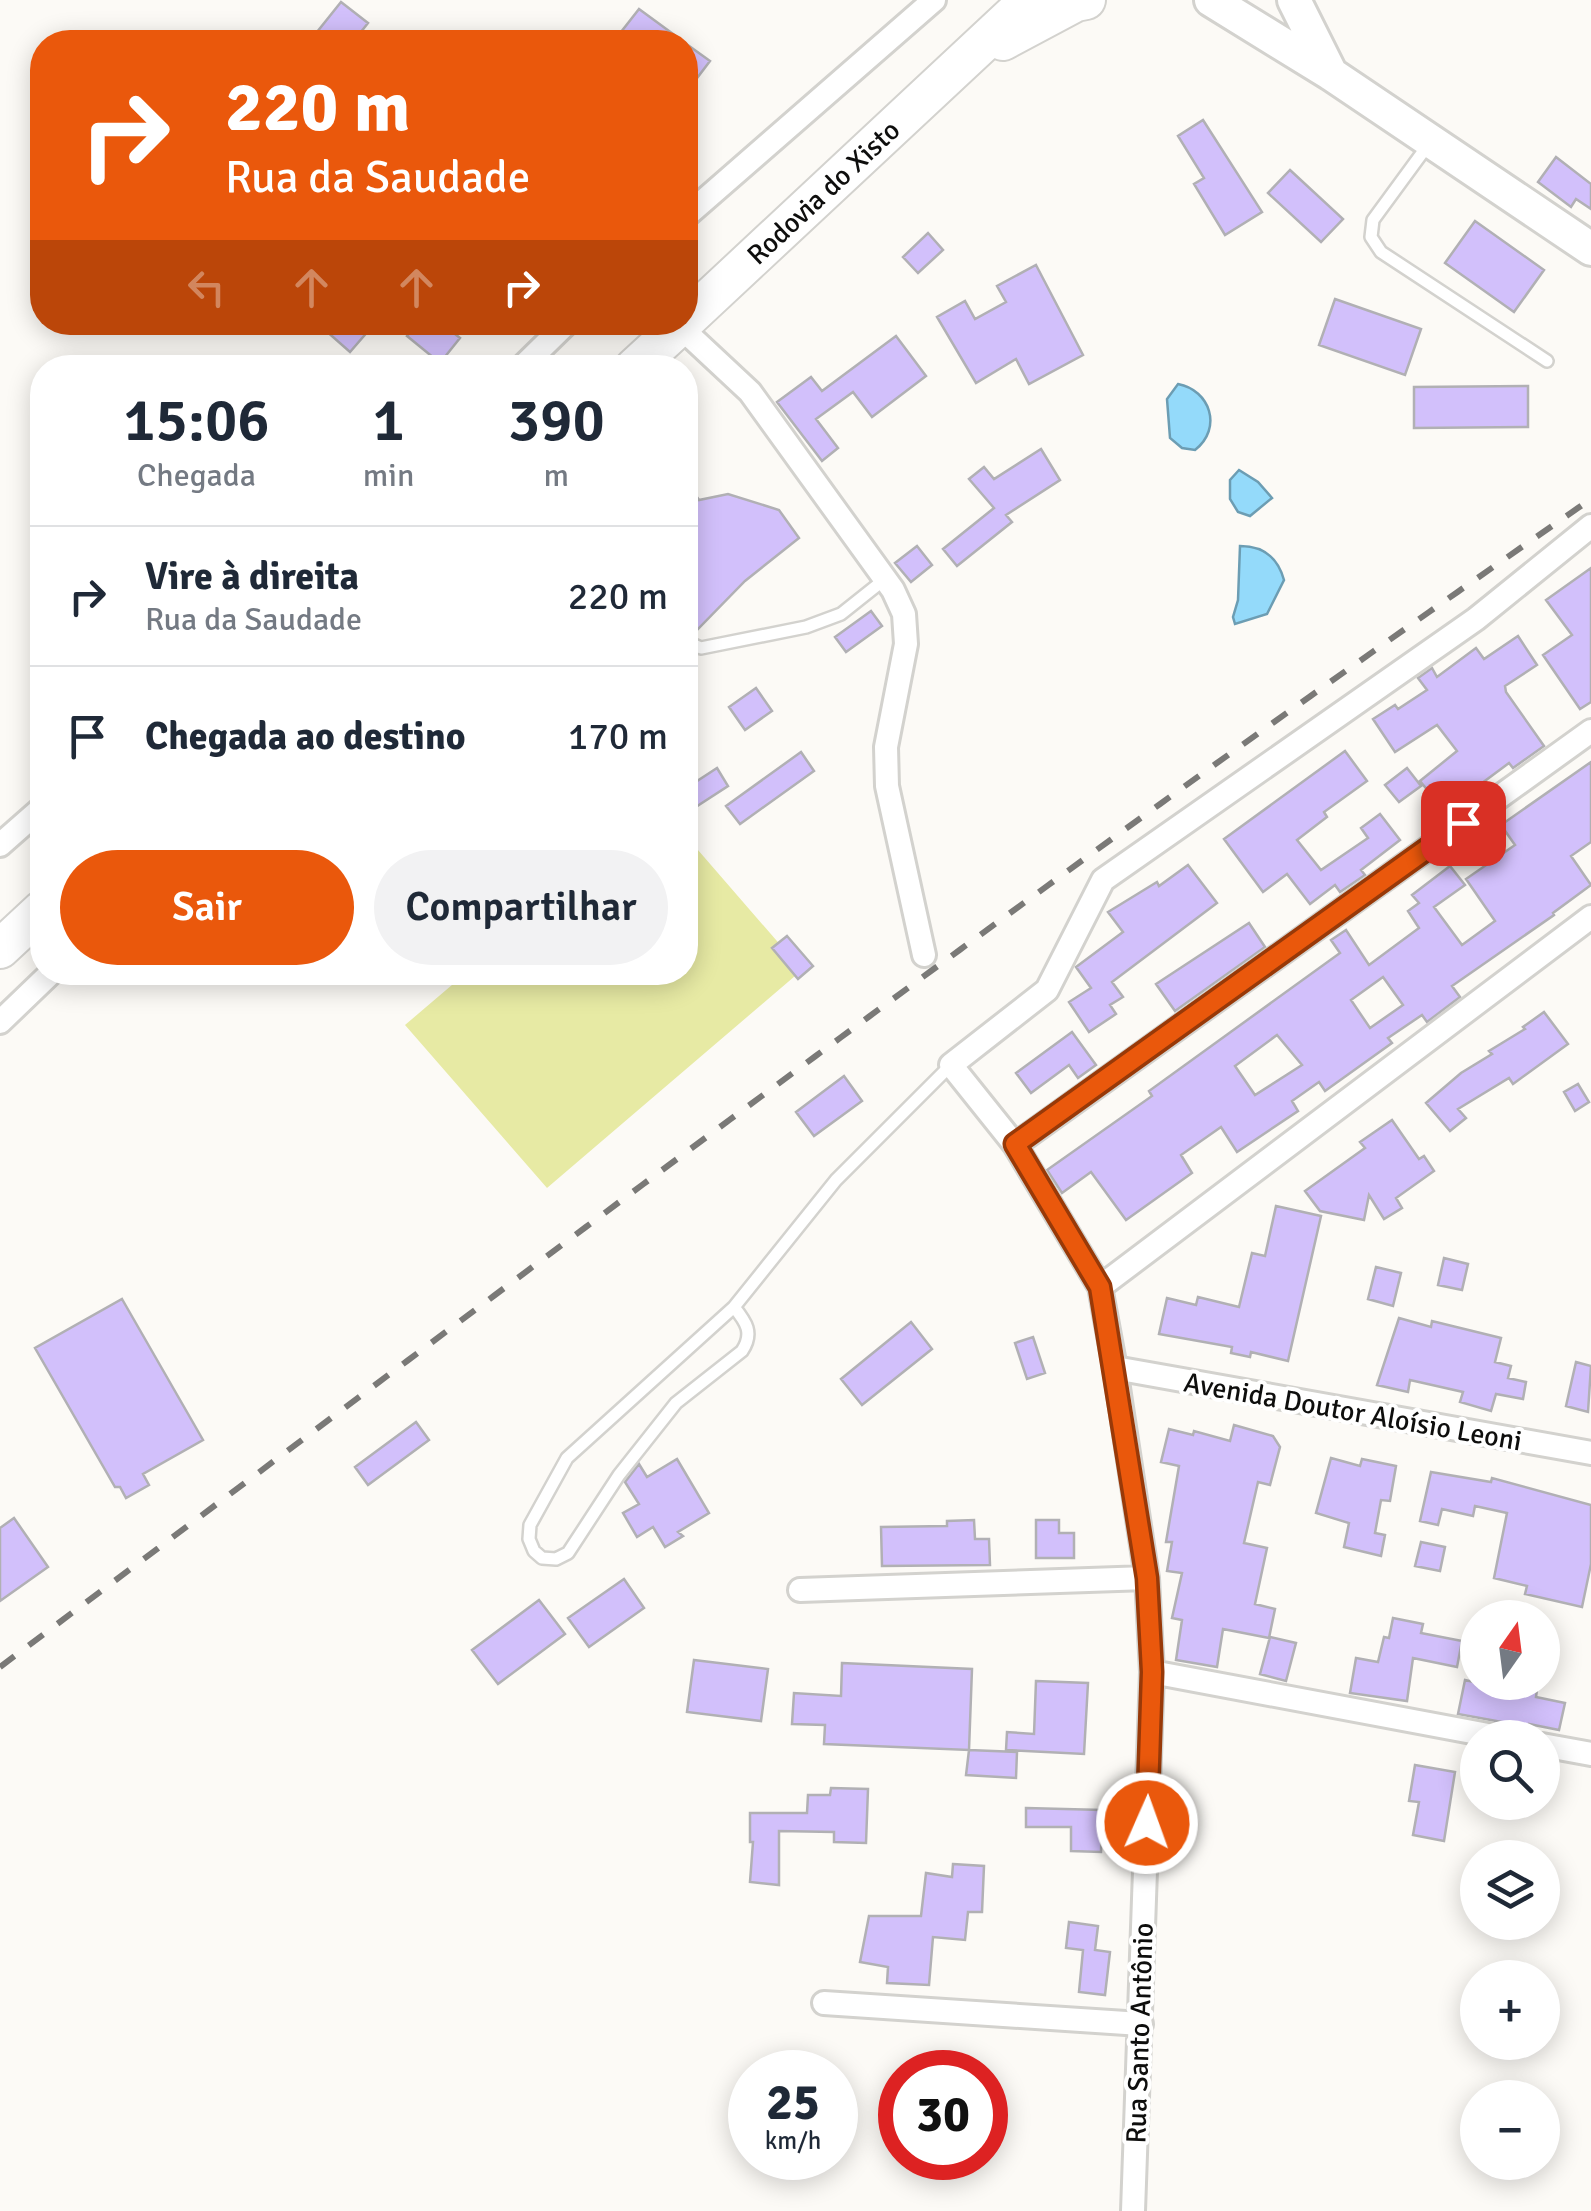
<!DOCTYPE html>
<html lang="pt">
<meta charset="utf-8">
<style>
:root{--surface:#fff;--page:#f2f2f3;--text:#1f2937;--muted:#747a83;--line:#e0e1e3;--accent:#ea580c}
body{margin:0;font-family:Signika,sans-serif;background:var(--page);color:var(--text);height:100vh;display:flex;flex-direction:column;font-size:38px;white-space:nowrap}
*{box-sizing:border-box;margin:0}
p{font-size:32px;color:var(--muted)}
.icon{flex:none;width:55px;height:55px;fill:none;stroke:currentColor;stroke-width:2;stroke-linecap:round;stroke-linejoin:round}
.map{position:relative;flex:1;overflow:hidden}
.panel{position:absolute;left:30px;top:355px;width:668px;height:630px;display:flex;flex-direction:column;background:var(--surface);border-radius:40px;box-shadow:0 5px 25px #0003}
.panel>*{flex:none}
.guide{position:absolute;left:30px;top:30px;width:668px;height:305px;border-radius:40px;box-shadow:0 5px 25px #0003;background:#ea580c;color:#fff;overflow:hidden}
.needle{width:65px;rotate:14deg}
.tools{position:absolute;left:1460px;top:1600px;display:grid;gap:20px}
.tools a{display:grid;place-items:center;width:100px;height:100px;border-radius:50%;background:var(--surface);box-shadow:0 5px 25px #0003;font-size:50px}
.speed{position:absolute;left:728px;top:2050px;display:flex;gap:20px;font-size:50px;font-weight:700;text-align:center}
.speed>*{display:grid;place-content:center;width:130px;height:130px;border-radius:50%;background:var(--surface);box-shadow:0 5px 25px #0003;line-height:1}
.speed small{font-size:25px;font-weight:400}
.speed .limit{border:15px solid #d22;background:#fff;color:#111}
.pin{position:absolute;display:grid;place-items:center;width:85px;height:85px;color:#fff;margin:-42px;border-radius:20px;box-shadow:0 5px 15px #0006}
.me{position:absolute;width:110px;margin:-55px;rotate:2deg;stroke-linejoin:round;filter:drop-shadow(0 0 8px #0008)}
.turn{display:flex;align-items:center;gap:35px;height:210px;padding:0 30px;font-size:45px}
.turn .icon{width:130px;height:130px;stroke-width:2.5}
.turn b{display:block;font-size:70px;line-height:85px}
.lanes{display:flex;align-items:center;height:95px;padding:0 30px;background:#0003;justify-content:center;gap:50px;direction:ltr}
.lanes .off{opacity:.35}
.eta{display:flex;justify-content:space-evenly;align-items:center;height:170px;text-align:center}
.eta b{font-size:60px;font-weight:600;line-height:70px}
.action{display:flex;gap:20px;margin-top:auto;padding:20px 30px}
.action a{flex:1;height:115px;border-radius:60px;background:var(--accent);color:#fff;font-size:40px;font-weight:600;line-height:115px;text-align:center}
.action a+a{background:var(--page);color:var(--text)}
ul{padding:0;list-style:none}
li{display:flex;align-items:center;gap:30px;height:140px;padding:0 30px;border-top:2px solid var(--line)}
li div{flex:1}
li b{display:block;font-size:38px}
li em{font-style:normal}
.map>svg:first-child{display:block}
</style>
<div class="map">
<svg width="1591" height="2211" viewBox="0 0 1591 2211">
<rect width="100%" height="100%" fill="#fcfaf6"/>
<path fill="#e7eaa4" d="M 685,835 L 802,970 L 547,1188 L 405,1025 L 466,973 L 685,972 Z"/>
<path fill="#94dafa" stroke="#6c9db3" stroke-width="2.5" d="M 1178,384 C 1210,390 1223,428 1195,450 L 1182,448 L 1170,438 L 1167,399 Z
M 1239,470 L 1258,482 L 1272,498 L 1250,516 L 1238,512 L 1230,499 L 1230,480 Z
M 1240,546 C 1263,546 1278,558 1284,580 L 1267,614 L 1235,624 L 1233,617 L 1238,600 Z"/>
<path fill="#d2c0fb" stroke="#b1b0b4" stroke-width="2.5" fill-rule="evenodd" d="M 341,2 L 368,23 L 353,42 L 309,42 Z
M 639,9 L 684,42 L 635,42 L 621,32 Z
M 685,43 L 710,61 L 685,94 Z
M 1203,120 L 1262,212 L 1225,235 L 1194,184 L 1204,178 L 1178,136 Z
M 1556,157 L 1591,184 L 1591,209 L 1576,199 L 1571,207 L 1538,182 Z
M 1290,170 L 1343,219 L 1321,242 L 1268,193 Z
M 1475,221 L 1544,270 L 1514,312 L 1445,263 Z
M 928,233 L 943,250 L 918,273 L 903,257 Z
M 1036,265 L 1083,355 L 1029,384 L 1016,359 L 976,383 L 937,317 L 965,301 L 975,319 L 1006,302 L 997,286 Z
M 1335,299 L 1421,329 L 1405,375 L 1319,345 Z
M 316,322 L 376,322 L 350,352 Z
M 418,322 L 440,322 L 460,338 L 440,363 L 407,336 Z
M 896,336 L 926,376 L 872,417 L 853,392 L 816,419 L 838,448 L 822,461 L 777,402 L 811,377 L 822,391 Z
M 1528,386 L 1528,427 L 1414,428 L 1414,387 Z
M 1041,449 L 1060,480 L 1006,515 L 1012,522 L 957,566 L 943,549 L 994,508 L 969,479 L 984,467 L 994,479 Z
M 685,480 L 699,500 L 728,494 L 779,510 L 799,538 L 745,581 L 696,631 L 685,621 Z
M 917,546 L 932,565 L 911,582 L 895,563 Z
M 1591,568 L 1591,702 L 1580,709 L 1543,655 L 1572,635 L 1546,600 Z
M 871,611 L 882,626 L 846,652 L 835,637 Z
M 1518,636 L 1537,665 L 1505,686 L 1506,692 L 1544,746 L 1513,768 L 1509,763 L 1478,786 L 1475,783 L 1442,808 L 1420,781 L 1457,751 L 1437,725 L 1395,752 L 1373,719 L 1395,705 L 1398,709 L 1427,690 L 1418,678 L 1432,668 L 1437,677 L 1476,648 L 1484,659 Z
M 756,688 L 772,711 L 745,730 L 729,707 Z
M 1345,751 L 1367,781 L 1324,812 L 1327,817 L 1297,840 L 1321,870 L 1368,838 L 1361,828 L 1380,814 L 1400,840 L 1361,870 L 1365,875 L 1340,892 L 1335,885 L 1310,904 L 1287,874 L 1263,892 L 1224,839 Z
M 801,752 L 814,771 L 740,824 L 726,806 Z
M 1591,762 L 1591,842 L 1571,856 L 1591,885 L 1553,913 L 1554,915 L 1452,986 L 1460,997 L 1427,1022 L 1422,1015 L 1388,1038 L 1392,1043 L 1325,1091 L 1319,1082 L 1292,1101 L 1298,1111 L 1237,1152 L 1221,1127 L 1181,1155 L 1192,1173 L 1126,1220 L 1091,1172 L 1062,1193 L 1047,1170 L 1152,1096 L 1149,1091 L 1340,953 L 1331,940 L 1346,930 L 1369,965 L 1419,928 L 1408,911 L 1419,903 L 1412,895 L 1450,866 L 1465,885 L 1434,907 L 1462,945 L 1495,921 L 1466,879 L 1515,845 L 1501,825 ZM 1383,977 L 1403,1005 L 1370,1028 L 1351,1000 ZM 1277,1035 L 1302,1065 L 1255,1095 L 1235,1066 Z
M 717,768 L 728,786 L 685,814 L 685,789 Z
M 1407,768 L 1421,786 L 1399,802 L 1385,785 Z
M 1188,865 L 1217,903 L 1112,982 L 1123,997 L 1110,1005 L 1116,1014 L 1089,1032 L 1069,1002 L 1091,988 L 1076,967 L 1123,932 L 1108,912 L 1157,882 L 1159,886 Z
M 1249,923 L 1265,947 L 1175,1011 L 1156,984 Z
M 787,936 L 813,966 L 798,979 L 772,948 Z
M 1544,1012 L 1568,1044 L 1513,1084 L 1509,1078 L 1458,1109 L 1466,1118 L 1450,1131 L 1426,1103 L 1461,1073 L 1492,1054 L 1489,1051 L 1525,1029 L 1523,1027 Z
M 1072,1032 L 1096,1065 L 1078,1078 L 1069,1065 L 1031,1093 L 1016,1073 Z
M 844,1076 L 862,1101 L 814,1136 L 796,1112 Z
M 1578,1084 L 1589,1102 L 1575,1111 L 1564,1092 Z
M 1392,1120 L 1419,1159 L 1424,1156 L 1434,1171 L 1396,1198 L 1402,1208 L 1384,1219 L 1369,1195 L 1364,1220 L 1320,1211 L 1305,1191 L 1365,1148 L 1360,1142 Z
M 1276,1206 L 1321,1216 L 1288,1361 L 1251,1352 L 1250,1357 L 1231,1353 L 1232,1347 L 1159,1334 L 1167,1298 L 1196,1305 L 1198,1297 L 1239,1307 L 1252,1253 L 1265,1256 Z
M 1444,1258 L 1468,1264 L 1462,1290 L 1438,1285 Z
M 1376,1267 L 1401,1273 L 1393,1306 L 1368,1299 Z
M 122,1299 L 203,1440 L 143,1474 L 149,1485 L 126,1498 L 120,1487 L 115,1487 L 35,1348 Z
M 1399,1318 L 1431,1327 L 1432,1321 L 1501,1338 L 1495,1362 L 1511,1366 L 1508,1378 L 1526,1382 L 1523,1399 L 1496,1394 L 1491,1411 L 1460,1402 L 1463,1392 L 1410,1380 L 1408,1392 L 1377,1385 Z
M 911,1322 L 932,1349 L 862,1405 L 841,1379 Z
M 1033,1337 L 1045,1373 L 1027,1379 L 1015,1343 Z
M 1576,1362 L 1591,1366 L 1588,1412 L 1566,1406 Z
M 416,1422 L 429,1440 L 368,1485 L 355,1467 Z
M 1234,1425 L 1273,1436 L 1280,1447 L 1270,1485 L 1258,1482 L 1244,1543 L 1267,1548 L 1255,1604 L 1275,1609 L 1269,1638 L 1223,1629 L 1217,1667 L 1176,1660 L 1182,1620 L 1172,1618 L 1182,1573 L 1167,1571 L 1172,1542 L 1166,1542 L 1179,1466 L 1161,1462 L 1169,1429 L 1193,1435 L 1194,1431 L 1230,1441 Z
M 1331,1458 L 1360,1466 L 1362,1459 L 1396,1466 L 1390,1501 L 1381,1500 L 1375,1533 L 1385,1535 L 1381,1556 L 1344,1547 L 1349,1523 L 1316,1513 Z
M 677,1459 L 709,1513 L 678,1532 L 683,1536 L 665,1547 L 653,1527 L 637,1537 L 623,1513 L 639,1504 L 625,1482 L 639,1464 L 647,1477 Z
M 1431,1472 L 1491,1482 L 1492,1478 L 1591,1505 L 1591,1564 L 1582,1607 L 1525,1594 L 1527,1586 L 1494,1578 L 1507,1513 L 1475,1506 L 1473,1516 L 1442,1509 L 1438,1525 L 1420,1521 Z
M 14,1518 L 48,1567 L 0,1601 L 0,1528 Z
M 974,1520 L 975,1539 L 989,1539 L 990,1565 L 882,1566 L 881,1527 L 947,1526 L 947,1521 Z
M 1036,1520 L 1059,1520 L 1059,1533 L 1074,1533 L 1074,1558 L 1036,1558 Z
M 1421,1542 L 1445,1547 L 1440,1571 L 1415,1566 Z
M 624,1579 L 644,1608 L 589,1647 L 568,1618 Z
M 539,1600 L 565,1634 L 498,1684 L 472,1650 Z
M 1393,1618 L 1423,1624 L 1421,1633 L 1462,1641 L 1457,1667 L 1413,1658 L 1407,1701 L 1350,1693 L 1356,1658 L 1378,1662 L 1384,1637 L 1389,1638 Z
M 1270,1637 L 1296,1643 L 1286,1681 L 1260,1674 Z
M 694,1660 L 768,1669 L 761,1721 L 687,1712 Z
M 842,1663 L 972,1669 L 969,1750 L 824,1744 L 825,1725 L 792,1724 L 794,1693 L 841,1696 Z
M 1465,1680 L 1501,1688 L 1504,1682 L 1537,1690 L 1536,1697 L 1565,1703 L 1559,1730 L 1529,1724 L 1527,1735 L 1518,1732 L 1507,1723 L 1458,1714 Z
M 1036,1681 L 1088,1683 L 1084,1754 L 1006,1750 L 1007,1732 L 1034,1734 Z
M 969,1750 L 1017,1752 L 1016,1778 L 966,1775 Z
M 1415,1765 L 1455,1772 L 1444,1841 L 1413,1835 L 1419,1802 L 1409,1801 Z
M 831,1788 L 868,1789 L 866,1843 L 834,1842 L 834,1832 L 779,1831 L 779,1885 L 750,1882 L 753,1842 L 750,1842 L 750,1813 L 807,1813 L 808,1795 L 830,1795 Z
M 1026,1808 L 1102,1810 L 1101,1852 L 1071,1851 L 1071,1827 L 1026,1827 Z
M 953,1864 L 984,1866 L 982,1912 L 968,1912 L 965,1940 L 933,1937 L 929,1985 L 887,1983 L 888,1967 L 860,1962 L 869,1916 L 921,1916 L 926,1873 L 952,1877 Z
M 1069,1922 L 1098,1926 L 1095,1950 L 1110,1952 L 1105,1995 L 1079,1992 L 1083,1950 L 1066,1948 Z"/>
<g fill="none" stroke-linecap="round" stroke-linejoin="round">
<g stroke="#d3d2ce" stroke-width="16">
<path id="service" d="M 1428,145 L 1373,220 L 1371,237 L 1381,252 L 1547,361
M 685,641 L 701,648 L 806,627 L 841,614 L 885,579
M 734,1307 C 746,1322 754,1333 742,1351 L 676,1403 L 619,1475 L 568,1553 L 556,1559 L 542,1558 L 534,1551 L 529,1539 L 530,1525 L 567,1458 Z
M 734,1307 L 836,1180 L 951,1065"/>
</g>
<g stroke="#d3d2ce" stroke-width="28">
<path id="minor" d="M 685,217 L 934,0
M 675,322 L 750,392 L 893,590 L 904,614 L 906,644 L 886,747 L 887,786 L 924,955
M 521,368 L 568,322
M 0,845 L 42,808
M 0,1022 L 52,972
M 1015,1145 L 1591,731
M 1100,1287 L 1591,917
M 1115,1368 L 1591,1453
M 800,1590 L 1147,1578
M 1152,1672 L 1504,1738
M 1542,1745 L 1591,1754
M 824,2003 L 1141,2024
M 1133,2211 L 1152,1672 L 1147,1578 L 1115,1368 L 1100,1287 L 1015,1145 L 951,1065 L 1047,990 L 1103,880 L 1476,619 L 1591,526"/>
</g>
<g stroke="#d3d2ce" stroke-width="38">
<path id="secondary" d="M 1211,0 L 1331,74 L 1591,249
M 1294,0 L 1331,74"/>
</g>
<g stroke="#d3d2ce" stroke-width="42">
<path id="trunk" d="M 1003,41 L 1076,2 L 1086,0
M 685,321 L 1029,0
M 634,368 L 684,322
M 0,949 L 42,910"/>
</g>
<use href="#service" stroke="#fff" stroke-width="11"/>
<use href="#minor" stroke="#fff" stroke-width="22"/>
<use href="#secondary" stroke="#fff" stroke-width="32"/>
<use href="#trunk" stroke="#fff" stroke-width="38"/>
<path stroke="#7a7977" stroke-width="6" stroke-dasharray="18 18" stroke-linecap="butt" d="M 0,1667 C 526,1272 1050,873 1591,499"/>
</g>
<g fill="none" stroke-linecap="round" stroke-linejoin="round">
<g stroke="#983908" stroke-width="25">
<path id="route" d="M 1147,1823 L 1152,1672 L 1147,1578 L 1100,1287 L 1015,1144 L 1463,823"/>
</g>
<use href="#route" stroke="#ea580c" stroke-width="18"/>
</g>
<g text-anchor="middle" stroke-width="8" stroke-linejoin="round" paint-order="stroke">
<g font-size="28" fill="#0e0e0d" stroke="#fff">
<text transform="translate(823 192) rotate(-43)" y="10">Rodovia do Xisto</text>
<text transform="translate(1353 1411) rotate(10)" y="10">Avenida Doutor Aloísio Leoni</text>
<text transform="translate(1139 2033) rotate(-88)" y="10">Rua Santo Antônio</text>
</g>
</g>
</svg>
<div class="tools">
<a><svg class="needle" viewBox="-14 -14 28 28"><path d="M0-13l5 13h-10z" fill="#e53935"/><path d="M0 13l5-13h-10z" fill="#747a83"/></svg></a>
<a><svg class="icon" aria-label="search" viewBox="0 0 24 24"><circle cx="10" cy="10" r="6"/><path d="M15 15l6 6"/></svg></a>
<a><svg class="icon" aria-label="layers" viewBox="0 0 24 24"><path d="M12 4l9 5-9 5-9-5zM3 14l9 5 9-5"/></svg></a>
<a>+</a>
<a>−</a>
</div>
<div class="speed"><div>25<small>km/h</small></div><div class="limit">30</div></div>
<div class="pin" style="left:1463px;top:823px;background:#d93025"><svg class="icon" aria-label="arrive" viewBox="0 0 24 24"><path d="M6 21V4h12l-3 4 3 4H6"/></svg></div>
<svg class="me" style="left:1147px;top:1823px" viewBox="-20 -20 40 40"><circle r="17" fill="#ea580c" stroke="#fff" stroke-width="3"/><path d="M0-11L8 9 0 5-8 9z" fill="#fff"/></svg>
<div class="guide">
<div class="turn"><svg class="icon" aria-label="right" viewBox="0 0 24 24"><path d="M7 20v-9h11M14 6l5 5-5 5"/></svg><div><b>220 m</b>Rua da Saudade</div></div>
<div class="lanes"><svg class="icon off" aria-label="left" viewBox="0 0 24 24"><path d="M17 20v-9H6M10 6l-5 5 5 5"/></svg><svg class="icon off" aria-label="ahead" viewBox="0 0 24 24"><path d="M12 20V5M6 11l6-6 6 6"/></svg><svg class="icon off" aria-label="ahead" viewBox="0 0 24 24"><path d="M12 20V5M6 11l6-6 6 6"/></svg><svg class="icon" aria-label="right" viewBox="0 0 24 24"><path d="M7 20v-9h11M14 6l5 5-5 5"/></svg></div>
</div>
<section class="panel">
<div class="eta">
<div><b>15:06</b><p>Chegada</p></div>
<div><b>1</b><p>min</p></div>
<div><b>390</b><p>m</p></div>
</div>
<ul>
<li><svg class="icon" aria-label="right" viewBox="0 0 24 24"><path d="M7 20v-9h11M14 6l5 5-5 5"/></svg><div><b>Vire à direita</b><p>Rua da Saudade</p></div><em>220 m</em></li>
<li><svg class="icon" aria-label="arrive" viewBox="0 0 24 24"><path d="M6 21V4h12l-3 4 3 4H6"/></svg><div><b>Chegada ao destino</b></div><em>170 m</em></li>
</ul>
<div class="action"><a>Sair</a><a>Compartilhar</a></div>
</section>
</div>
